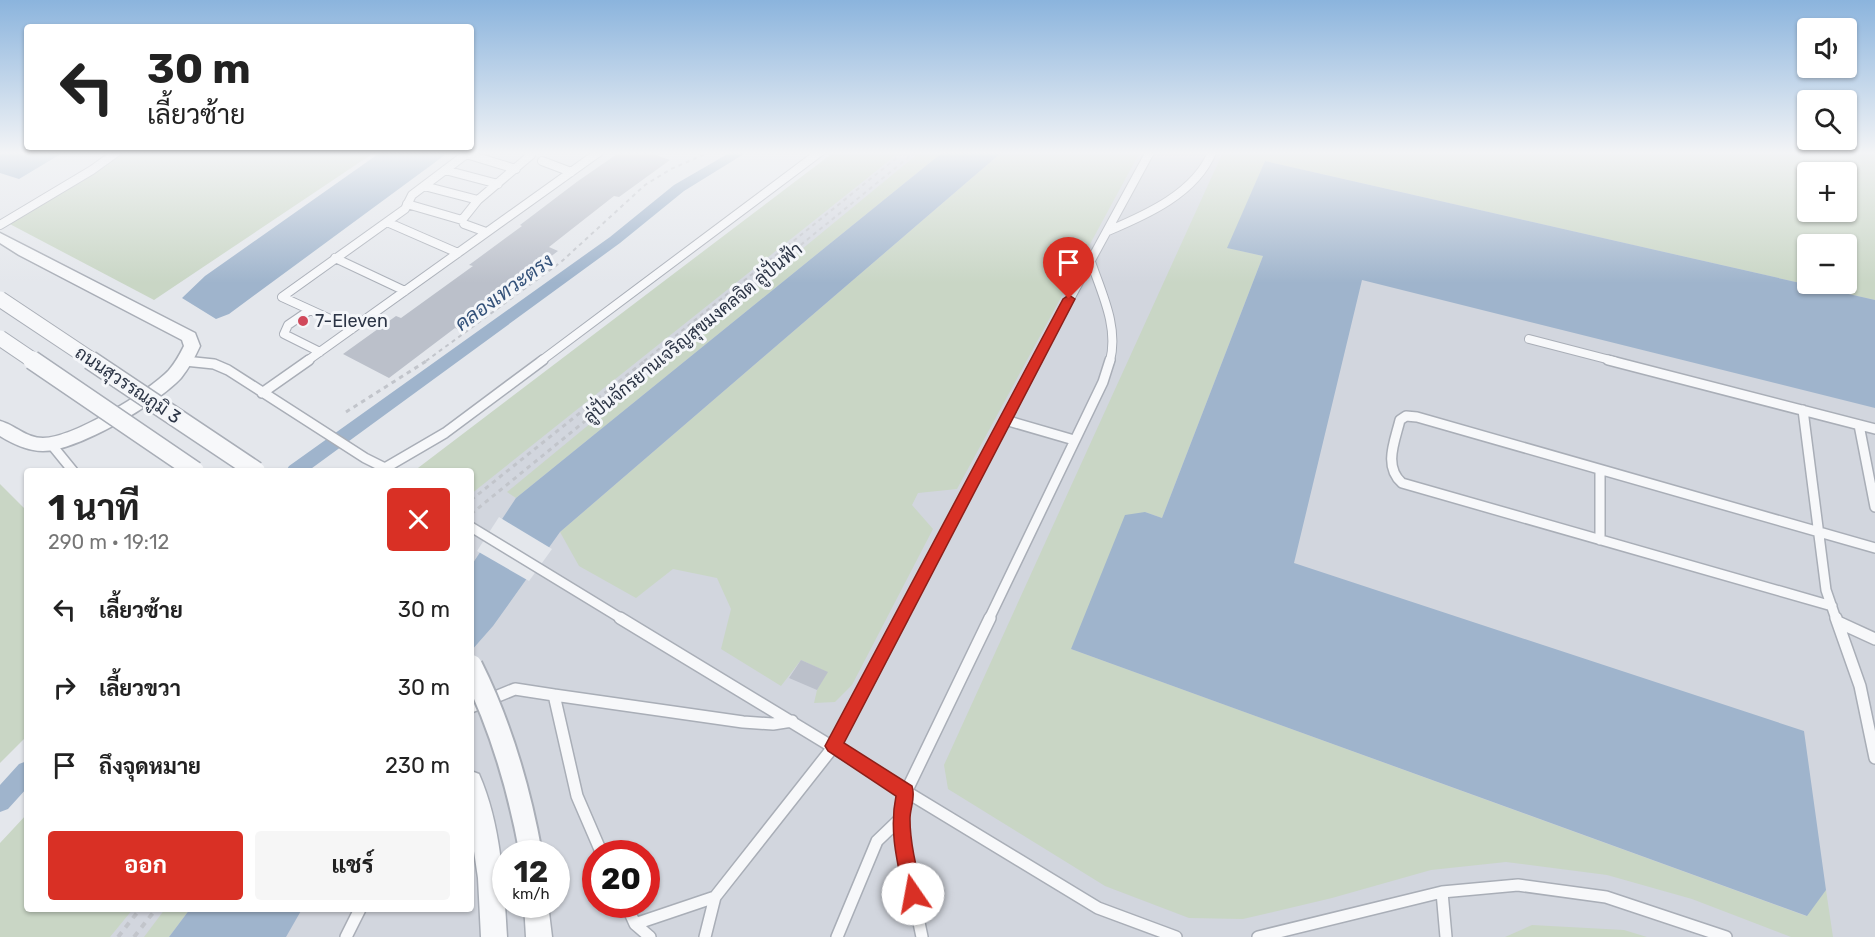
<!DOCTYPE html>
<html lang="th">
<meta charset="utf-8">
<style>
:root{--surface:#fff;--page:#f6f6f6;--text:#222;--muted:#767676;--accent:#d93025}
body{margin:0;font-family:Rubik,Sarabun,sans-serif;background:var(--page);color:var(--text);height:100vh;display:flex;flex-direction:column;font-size:22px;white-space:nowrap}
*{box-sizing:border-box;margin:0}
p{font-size:20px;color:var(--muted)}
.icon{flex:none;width:33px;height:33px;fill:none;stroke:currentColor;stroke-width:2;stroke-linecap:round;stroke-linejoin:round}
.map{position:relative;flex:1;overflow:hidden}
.panel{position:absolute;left:24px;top:468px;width:450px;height:444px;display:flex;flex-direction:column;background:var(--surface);border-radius:6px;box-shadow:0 2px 4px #0004}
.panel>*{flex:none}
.guide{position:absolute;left:24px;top:24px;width:450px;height:126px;border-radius:6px;box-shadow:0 2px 4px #0004;background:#fff;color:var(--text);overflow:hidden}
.tools{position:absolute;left:1797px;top:18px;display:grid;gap:12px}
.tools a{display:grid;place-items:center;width:60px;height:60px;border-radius:6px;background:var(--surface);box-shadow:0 2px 4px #0004;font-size:30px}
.speed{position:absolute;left:492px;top:840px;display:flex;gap:12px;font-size:30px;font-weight:700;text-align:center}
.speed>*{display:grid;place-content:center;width:78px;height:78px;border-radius:50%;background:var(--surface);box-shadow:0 2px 4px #0004;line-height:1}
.speed small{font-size:15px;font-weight:400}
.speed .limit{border:9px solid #d22;background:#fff;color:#111}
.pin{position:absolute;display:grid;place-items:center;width:51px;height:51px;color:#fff;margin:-62px -26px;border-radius:50% 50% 50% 0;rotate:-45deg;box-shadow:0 0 6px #0007}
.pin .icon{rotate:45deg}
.me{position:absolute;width:66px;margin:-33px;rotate:348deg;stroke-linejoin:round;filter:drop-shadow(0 0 4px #0008)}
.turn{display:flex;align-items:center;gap:21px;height:126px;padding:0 24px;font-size:27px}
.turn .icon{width:78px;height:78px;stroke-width:2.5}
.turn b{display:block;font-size:42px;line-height:51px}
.round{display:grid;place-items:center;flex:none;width:63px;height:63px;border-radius:6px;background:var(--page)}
.summary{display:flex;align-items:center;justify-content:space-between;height:102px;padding:0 24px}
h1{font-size:36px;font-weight:700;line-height:45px}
.primary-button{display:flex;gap:12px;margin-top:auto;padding:12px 24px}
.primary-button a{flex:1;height:69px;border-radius:6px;background:var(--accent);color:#fff;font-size:24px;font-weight:700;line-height:69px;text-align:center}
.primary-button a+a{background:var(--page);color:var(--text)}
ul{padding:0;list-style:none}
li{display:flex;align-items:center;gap:18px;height:78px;padding:0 24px}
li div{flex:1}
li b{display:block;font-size:22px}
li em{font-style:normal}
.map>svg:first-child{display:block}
</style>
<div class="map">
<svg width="1875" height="937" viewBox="0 0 1875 937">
<rect width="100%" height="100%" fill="#e4e7ec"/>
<path fill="#d2d6de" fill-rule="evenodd" d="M 835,152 L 1875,152 L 1875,937 L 0,937 L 27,909 L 471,909 L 471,471 ZM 1808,172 L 1846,172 L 1846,212 L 1808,212 ZM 1808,244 L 1846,244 L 1846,284 L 1808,284 ZM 506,854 L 556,854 L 556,904 L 506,904 ZM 596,854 L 646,854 L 646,904 L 596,904 Z"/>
<path fill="#c9d6c5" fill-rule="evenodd" d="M 126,152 L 375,152 L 154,300 L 6,222 Z
M 834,152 L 900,152 L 471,494 L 471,471 L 414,471 Z
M 920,152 L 943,152 L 516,498 L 507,492 Z
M 1002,152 L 1140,152 L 957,489 L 918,493 L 912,505 L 933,529 L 852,685 L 835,702 L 814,703 L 817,690 L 827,672 L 801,660 L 781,686 L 721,649 L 731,609 L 717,578 L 673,569 L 636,598 L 579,566 L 560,532 Z
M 1223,152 L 1875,152 L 1875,300 L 1265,161 L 1228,248 L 1263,256 L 1162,518 L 1145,512 L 1071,649 L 1806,916 L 1826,890 L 1833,937 L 1791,937 L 1692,899 L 1607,875 L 1506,862 L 1431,870 L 1332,898 L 1243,919 L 1189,918 L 1105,886 L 948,789 L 944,765 ZM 1808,172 L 1846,172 L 1846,212 L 1808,212 ZM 1808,244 L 1846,244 L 1846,284 L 1808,284 Z
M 0,484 L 27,511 L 27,736 L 0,763 Z
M 27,814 L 27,909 L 133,909 L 110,937 L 0,937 L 0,843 Z
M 165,909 L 190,909 L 169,937 L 144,937 Z
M 1532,925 L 1624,930 L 1647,937 L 1505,937 Z"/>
<path fill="#9fb4cc" d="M 5,152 L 64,152 L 19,179 L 0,173 L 0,155 Z
M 381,152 L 449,152 L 229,314 L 216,319 L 182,298 L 205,276 Z
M 943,152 L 1002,152 L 560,532 L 493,626 L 471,651 L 471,566 L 516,498 Z
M 1265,161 L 1875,300 L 1875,408 L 1362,280 L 1294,563 L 1804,731 L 1826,890 L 1807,916 L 1071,649 L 1125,515 L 1145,512 L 1162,518 L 1263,256 L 1227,248 Z
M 190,909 L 302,909 L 286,937 L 169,937 Z"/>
<path fill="#e4e7ec" d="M 499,517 L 552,549 L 529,581 L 477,551 Z"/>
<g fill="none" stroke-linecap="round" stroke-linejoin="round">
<path fill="#9fb4cc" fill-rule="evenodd" d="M 731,152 L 747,152 L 684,191 L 620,243 L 308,471 L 286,471 L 289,466 L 610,237 L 674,185 Z
M 27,761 L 27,788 L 8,809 L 0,812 L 0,785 L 19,764 Z"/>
</g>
<path fill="#bbc0ca" d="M 620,152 L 648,152 L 670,160 L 619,197 L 614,196 L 549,247 L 558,251 L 504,292 L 508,294 L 459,330 L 455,328 L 389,378 L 343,354 L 396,316 L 401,318 L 473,266 L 469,265 L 522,226 L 520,225 L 578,181 Z
M 801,660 L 828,672 L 817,690 L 789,678 Z"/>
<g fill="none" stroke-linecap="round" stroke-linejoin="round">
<g stroke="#a9aeb7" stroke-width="10">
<path id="service-far2" d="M 466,154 L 516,169
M 542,161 L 571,172
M 445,170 L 498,184
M 424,186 L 478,200
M 407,204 L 462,220
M 387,222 L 458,253
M 0,225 L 92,170 L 117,152
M 1108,231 C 1146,215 1196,193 1212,152
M 486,232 L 464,224 L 462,220 L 478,200 L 531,155 L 528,152
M 335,258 L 405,291
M 1090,259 C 1101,292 1119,326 1110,361
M 310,310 L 288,325 L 284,334 L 320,352
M 352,329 L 282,297 L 405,209 L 412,195 L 469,152
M 1529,339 L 1614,361
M 307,361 L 599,152
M 541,361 L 820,152
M 1036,361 L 1150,152"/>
</g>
<g stroke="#a9aeb7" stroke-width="12">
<path id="service-far1" d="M 1608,360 L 1875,429
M 185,361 L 214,364 L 228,370 L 365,458 L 385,468 L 445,433 L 543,360
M 262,393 L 309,360
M 1803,410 L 1826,590 L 1836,619
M 1005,420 L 1074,440
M 1859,425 L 1875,507
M 51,444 L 73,471
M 1600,470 L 1600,540
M 471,527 L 622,619
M 1832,606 L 1402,483 C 1383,466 1395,441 1400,420 L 1406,416 L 1417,417 L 1875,548
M 901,619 L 1037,360
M 989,619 L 1103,382 L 1110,360"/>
</g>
<g stroke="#a9aeb7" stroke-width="14">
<path id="service" d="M 620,618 L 1098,908 L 1176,937
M 1836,618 L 1860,686 L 1875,758
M 1838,622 L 1875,639
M 554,695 L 743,722 L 773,724 L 792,721
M 471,707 L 515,689 L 554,695 L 577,796 L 602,854
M 1442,892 L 1446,937
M 626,904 L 635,924 L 650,937
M 635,924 L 715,897
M 346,937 L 360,909
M 705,937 L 715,897 L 834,746 L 902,618
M 837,937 L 877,841 L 901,818
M 922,937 L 904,851 L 901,818 L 906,792 L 990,618
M 1258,937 L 1442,892 L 1518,885 L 1606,897 L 1726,937"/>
</g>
<g stroke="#a9aeb7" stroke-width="3">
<path id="minor" d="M 0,233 L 195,333 L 200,346 C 195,357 189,368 181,378 C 158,403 78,451 43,451 C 28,451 13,444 0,436 L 0,421 C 15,425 26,438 43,438 C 73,438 148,392 169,370 C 175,363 180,354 184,346 L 182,340 L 19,255 L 0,243 Z
M 471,771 L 479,774 C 501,824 504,884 507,937 L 481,937 L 478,878 L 471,831 Z
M 524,904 L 548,904 L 552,937 L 526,937 Z"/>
</g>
<path stroke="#c2c5cb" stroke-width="2" stroke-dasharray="4 4" stroke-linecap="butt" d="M 426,361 L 561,262 L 645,185 L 671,169 L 710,152
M 644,361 L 904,152
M 658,361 L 915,152"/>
<path stroke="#c2c5cb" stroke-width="3" stroke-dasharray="4.5 4.5" stroke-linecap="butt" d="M 346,412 L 428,360
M 471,500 L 646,360
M 471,514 L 660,360"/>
<path stroke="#c2c5cb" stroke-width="4" stroke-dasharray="6 6" stroke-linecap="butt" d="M 118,937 L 140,909
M 134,937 L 156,909"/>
<use href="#service-far2" stroke="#f7f8fa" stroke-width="8"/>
<use href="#service-far1" stroke="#f7f8fa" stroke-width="9"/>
<use href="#service" stroke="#f7f8fa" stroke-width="11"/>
<use href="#minor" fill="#f7f8fa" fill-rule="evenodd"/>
<g stroke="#a9aeb7" stroke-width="17" stroke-linecap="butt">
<path id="minor-bridge-far2" d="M 0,299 L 93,361
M 0,338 L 34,361"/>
</g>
<g stroke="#a9aeb7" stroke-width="21" stroke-linecap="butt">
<path id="minor-bridge-far1" d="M 32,360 L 195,471
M 90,360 L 256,471"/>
</g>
<g stroke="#a9aeb7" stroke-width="26" stroke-linecap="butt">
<path id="minor-bridge" d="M 471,666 C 501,726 519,788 531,854"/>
</g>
<use href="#minor-bridge-far2" stroke="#f7f8fa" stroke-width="15"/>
<use href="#minor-bridge-far1" stroke="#f7f8fa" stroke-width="18"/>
<use href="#minor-bridge" stroke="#f7f8fa" stroke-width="22"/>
</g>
<linearGradient id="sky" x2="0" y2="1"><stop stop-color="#8bb4dd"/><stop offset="0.54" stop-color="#f3f4f6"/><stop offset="1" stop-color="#f3f4f6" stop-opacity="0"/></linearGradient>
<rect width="1875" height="283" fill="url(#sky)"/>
<path fill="#d93025" stroke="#8d1f18" stroke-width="1.5" d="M 1069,295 L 1075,299 L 844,743 L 912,786 C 916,797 910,808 910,819 C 910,844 917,870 923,894 L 920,901 L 913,903 L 907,901 L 904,894 C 897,861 889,830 896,796 L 828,751 L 825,746 L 1063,299 Z"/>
<circle fill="#d1495b" stroke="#f4f6f9" stroke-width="2" cx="303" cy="321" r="6"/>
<g text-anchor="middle" stroke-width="6" stroke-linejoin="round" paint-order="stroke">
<g font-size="18" fill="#2b3445" stroke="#f4f6f9" text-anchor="start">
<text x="315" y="327">7-Eleven</text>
</g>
<g font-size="18" fill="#2b3445" stroke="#f4f6f9">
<text transform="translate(693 333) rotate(-39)" y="6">ลู่ปั่นจักรยานเจริญสุขมงคลจิต ลู่ปั่นฟ้า</text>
<text transform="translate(128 385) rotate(34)" y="6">ถนนสุวรรณภูมิ 3</text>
</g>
<g font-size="20" font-style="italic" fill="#34527a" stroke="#f4f6f9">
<text transform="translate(504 292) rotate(-36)" y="7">คลองเทวะตรง</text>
</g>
</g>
</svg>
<div class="tools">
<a><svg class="icon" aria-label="sound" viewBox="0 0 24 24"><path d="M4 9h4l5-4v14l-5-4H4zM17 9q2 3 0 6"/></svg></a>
<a><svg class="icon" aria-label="search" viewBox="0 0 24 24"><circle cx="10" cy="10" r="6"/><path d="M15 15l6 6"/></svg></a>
<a>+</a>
<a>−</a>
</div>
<div class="speed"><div>12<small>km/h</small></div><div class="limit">20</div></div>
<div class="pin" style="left:1069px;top:299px;background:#d93025"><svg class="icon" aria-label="arrive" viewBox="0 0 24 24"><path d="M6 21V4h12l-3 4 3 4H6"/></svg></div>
<svg class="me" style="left:913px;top:894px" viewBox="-20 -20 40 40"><circle r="19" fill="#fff"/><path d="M0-13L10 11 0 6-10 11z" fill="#d93025"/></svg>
<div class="guide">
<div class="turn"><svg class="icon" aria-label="left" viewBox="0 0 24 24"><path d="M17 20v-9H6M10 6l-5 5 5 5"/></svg><div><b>30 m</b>เลี้ยวซ้าย</div></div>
</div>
<section class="panel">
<div class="summary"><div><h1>1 นาที</h1><p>290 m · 19:12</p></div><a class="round" style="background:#d93025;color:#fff"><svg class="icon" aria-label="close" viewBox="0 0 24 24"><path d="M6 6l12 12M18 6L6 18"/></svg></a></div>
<ul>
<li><svg class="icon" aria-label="left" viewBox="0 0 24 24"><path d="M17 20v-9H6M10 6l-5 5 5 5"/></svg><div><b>เลี้ยวซ้าย</b></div><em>30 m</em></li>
<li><svg class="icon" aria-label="right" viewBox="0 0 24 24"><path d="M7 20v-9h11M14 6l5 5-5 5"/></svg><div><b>เลี้ยวขวา</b></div><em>30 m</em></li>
<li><svg class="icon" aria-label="arrive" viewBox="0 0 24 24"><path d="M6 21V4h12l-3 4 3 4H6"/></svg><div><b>ถึงจุดหมาย</b></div><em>230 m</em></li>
</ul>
<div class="primary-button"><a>ออก</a><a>แชร์</a></div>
</section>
</div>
